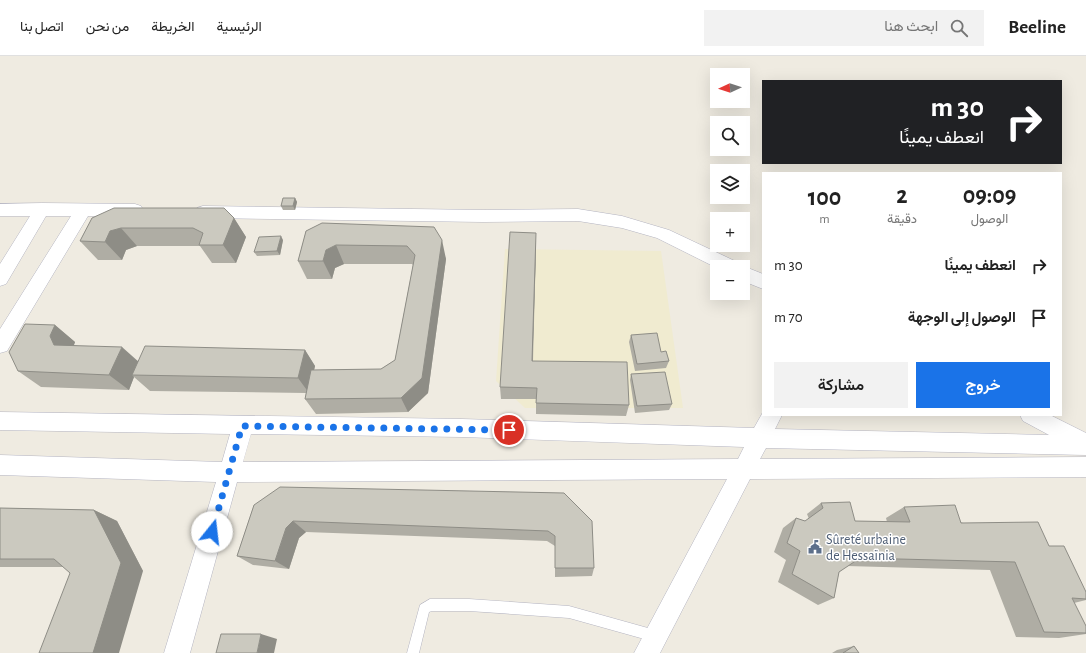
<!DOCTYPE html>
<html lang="ar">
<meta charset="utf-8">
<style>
:root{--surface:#fff;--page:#f2f2f2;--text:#222;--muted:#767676;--line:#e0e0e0;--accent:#1a73e8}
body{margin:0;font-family:"Alegreya Sans",Vazirmatn,sans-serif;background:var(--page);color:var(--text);direction:rtl;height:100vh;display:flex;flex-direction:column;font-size:15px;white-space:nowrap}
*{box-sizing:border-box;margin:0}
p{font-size:13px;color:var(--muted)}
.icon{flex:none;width:22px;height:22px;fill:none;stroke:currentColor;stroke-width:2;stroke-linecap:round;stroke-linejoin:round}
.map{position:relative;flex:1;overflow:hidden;direction:ltr}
.sheet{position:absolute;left:762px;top:116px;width:300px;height:244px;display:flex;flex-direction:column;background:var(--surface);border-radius:0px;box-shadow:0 4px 16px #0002;direction:rtl}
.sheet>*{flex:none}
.top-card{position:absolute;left:762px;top:24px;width:300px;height:84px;border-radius:0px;box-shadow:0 4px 16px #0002;direction:rtl;background:#202124;color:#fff;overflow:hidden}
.needle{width:26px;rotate:267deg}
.fabs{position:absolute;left:710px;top:12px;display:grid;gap:8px}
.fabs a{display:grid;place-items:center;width:40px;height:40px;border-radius:0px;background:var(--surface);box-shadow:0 4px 16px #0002;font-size:20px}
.pin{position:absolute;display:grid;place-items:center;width:34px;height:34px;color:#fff;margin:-17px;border:2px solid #fff;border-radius:50%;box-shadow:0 1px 4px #0007}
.me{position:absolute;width:44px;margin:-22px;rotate:16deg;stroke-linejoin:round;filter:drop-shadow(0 0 3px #0008)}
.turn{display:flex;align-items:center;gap:14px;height:84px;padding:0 12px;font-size:18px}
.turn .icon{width:52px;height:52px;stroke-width:2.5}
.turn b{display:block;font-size:28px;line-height:34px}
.eta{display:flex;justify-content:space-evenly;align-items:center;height:68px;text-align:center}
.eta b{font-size:24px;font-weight:600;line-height:28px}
.primary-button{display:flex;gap:8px;margin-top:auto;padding:8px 12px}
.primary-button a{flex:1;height:46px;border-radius:0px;background:var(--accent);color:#fff;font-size:16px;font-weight:600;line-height:46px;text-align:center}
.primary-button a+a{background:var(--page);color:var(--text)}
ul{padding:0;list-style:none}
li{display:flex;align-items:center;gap:12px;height:52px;padding:0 12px}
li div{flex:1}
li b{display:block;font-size:15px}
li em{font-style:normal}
header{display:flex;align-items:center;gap:24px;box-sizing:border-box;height:56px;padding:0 20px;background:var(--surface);border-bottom:1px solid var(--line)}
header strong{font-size:19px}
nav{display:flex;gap:22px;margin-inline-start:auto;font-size:14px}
.search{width:280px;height:36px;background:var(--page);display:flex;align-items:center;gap:10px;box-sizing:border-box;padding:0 14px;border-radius:0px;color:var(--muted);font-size:15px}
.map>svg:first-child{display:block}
</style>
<header>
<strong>Beeline</strong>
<div class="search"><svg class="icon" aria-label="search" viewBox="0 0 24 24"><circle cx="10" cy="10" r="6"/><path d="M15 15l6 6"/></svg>ابحث هنا</div>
<nav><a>الرئيسية</a><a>الخريطة</a><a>من نحن</a><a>اتصل بنا</a></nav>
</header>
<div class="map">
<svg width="1086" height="597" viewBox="0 0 1086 597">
<rect width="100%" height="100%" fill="#efebe1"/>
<path fill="#f0ebd0" d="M 505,193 L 661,195 L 683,352 L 525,352 L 496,325 Z"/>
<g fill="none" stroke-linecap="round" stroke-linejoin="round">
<g stroke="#b4b4c1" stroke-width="1">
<path id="lane" d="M 430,543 L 469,543 L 569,550 L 655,574 L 659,576 L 661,580 L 659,584 L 655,586 L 569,562 L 469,555 L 432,555 L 429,556 L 419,597 L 407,597 L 420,549 Z"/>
</g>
<g stroke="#b4b4c1" stroke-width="1">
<path id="street" d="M 42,147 L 135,148 L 141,150 L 143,154 L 141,158 L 135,160 L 88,160 L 7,295 L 0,297 L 0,273 L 71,160 L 46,160 L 6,228 L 0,230 L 0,208 L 30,160 L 0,160 L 0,148 Z
M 203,150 L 483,154 L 578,153 L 622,160 L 669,174 L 737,206 L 740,211 L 717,212 L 657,182 L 622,172 L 578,165 L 483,166 L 203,162 L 197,160 L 195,156 L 197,152 Z
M 743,210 L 763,218 L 763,233 L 743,225 L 743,211 L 741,211 Z
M 0,356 L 462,363 L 754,372 L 763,356 L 763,359 L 782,359 L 775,373 L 1049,379 L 1023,365 L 1020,359 L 1050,359 L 1086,377 L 1086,399 L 766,392 L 760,403 L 1086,401 L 1086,421 L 750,423 L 660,597 L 634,597 L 727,423 L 237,426 L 190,597 L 164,597 L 216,426 L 0,419 L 0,399 L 222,406 L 230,378 L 0,374 ZM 251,378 L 462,381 L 744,391 L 738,403 L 243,406 Z"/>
</g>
<use href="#lane" fill="#fff" fill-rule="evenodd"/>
<use href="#street" fill="#fff" fill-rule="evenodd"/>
</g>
<path fill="#afada4" d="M 295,142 L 297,146 L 295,154 L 283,154 L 281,150 Z
M 92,162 L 234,162 L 246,181 L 236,207 L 212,207 L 200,190 L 137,190 L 126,194 L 122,204 L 98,204 L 80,185 Z
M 434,171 L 446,203 L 428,337 L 408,356 L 316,358 L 305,343 L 306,337 L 150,335 L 134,321 L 129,334 L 41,331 L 18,315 L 55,269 L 75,286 L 74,289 L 138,305 L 305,294 L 315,310 L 314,314 L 381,313 L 395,304 L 413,209 L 412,208 L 344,208 L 335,212 L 332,223 L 307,223 L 298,205 L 306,175 Z
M 283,184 L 280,199 L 257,200 L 254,196 Z
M 536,191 L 533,305 L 629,349 L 626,360 L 536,358 L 536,343 L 501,343 L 500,331 Z
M 631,279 L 661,296 L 669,305 L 666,312 L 635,315 L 629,286 Z
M 631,318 L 672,348 L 669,354 L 635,357 L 630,324 Z
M 564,437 L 594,512 L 592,520 L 555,521 L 555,490 L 547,485 L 306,476 L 299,482 L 289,513 L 253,509 L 237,500 L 254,449 Z
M 821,447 L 855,465 L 887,466 L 886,462 L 904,451 L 1049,490 L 1086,536 L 1086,544 L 1074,547 L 1086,570 L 1086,578 L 1059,582 L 1016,581 L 990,514 L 847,510 L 839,516 L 834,542 L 818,549 L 778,526 L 786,504 L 774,496 L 783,472 L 796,462 L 805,465 L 809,463 L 807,458 Z
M 0,452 L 94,454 L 117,465 L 143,515 L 70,517 L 64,511 L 0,511 Z
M 854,590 L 859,597 L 832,597 L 837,594 Z"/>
<path fill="#8e8d86" d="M 295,142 L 297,146 L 295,154 L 293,150 Z
M 234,162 L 246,181 L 236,207 L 223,189 Z
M 121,172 L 137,190 L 126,194 L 122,204 L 105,186 L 110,175 Z
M 536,177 L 536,191 L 532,317 L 532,305 Z
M 281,180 L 283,184 L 280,199 L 277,195 Z
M 442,184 L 446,203 L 428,337 L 408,356 L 401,342 Z
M 336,189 L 344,208 L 335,212 L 332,223 L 323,205 L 326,194 Z
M 55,269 L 75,286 L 71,297 L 54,289 L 50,280 Z
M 122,291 L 140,307 L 132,319 L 134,321 L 129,334 L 109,319 Z
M 305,294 L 315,310 L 309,337 L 298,322 Z
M 94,454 L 117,465 L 143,515 L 119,597 L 93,597 Z
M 293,465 L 306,476 L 299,482 L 289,513 L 275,505 L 286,472 Z
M 261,578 L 277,583 L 274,597 L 257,597 Z"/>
<path fill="#cbc9bf" stroke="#8e8d86" d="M 283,142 L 295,142 L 293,150 L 281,150 Z
M 114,152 L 224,152 L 234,162 L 223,189 L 199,189 L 203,177 L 193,172 L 121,172 L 110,175 L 105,186 L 80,185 L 92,162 Z
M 322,167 L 434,171 L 442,184 L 422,322 L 401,342 L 305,343 L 311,314 L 381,313 L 395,304 L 415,199 L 407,190 L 336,189 L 326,194 L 323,205 L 298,205 L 306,175 Z
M 510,176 L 536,177 L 532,305 L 627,306 L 629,349 L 536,347 L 537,332 L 500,331 Z
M 281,180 L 277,195 L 254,196 L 259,181 Z
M 25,268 L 55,269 L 50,280 L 54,289 L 122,291 L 109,319 L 18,315 L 9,296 Z
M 657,277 L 661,296 L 666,295 L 669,305 L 637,308 L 631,279 Z
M 145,290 L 305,294 L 298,322 L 132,319 Z
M 665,316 L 672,348 L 637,350 L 631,318 Z
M 280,431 L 564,437 L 592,465 L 594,512 L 555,512 L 555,480 L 548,475 L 293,465 L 286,472 L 275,505 L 237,500 L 254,449 Z
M 850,446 L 855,465 L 910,466 L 904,451 L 955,449 L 961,467 L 1038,466 L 1049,490 L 1064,490 L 1086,536 L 1086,543 L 1072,542 L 1086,570 L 1086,577 L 1044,576 L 1015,506 L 860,502 L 839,516 L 834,542 L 792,518 L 800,495 L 787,487 L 796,462 L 805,465 L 823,452 L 821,447 Z
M 0,452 L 94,454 L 121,507 L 93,597 L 39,597 L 70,517 L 54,503 L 0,503 Z
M 221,578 L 261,578 L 257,597 L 216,597 Z
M 854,590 L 859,597 L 843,597 Z"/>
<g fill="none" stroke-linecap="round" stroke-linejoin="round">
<path stroke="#1a73e8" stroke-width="7" stroke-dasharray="0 12.6" d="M 212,476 L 242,370 L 509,374"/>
</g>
<defs>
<g id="civic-bare" transform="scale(1.08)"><path d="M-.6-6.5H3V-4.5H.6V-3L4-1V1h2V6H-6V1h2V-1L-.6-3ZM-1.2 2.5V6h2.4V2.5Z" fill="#5c6f8a" stroke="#fff" stroke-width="2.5" paint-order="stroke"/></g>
</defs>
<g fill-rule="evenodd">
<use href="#civic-bare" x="815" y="491"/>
</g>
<g text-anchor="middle" stroke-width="3" stroke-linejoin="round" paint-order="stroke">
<g font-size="14" fill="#4e5e75" stroke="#fff" text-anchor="start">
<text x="826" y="488">Sûreté urbaine<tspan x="826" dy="16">de Hessaïnia</tspan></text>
</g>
</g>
</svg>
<div class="fabs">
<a><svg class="needle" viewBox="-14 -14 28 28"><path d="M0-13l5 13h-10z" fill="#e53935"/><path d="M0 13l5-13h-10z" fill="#767676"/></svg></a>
<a><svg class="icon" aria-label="search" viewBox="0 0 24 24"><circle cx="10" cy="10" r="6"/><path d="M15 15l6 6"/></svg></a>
<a><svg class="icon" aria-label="layers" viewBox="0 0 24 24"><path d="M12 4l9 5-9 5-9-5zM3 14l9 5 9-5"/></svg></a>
<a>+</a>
<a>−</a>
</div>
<div class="pin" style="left:509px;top:374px;background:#d93025"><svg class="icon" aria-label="arrive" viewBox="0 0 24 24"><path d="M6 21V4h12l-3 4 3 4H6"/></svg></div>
<svg class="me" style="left:212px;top:476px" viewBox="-20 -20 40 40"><circle r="19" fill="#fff"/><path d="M0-13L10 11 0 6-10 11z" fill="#1a73e8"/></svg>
<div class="top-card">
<div class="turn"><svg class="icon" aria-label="right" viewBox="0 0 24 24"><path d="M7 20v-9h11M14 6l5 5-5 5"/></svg><div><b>30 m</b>انعطف يمينًا</div></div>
</div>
<section class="sheet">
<div class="eta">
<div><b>09:09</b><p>الوصول</p></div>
<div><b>2</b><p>دقيقة</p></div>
<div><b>100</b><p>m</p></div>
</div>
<ul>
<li><svg class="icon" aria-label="right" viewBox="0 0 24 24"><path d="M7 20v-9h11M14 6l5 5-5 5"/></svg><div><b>انعطف يمينًا</b></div><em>30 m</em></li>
<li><svg class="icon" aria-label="arrive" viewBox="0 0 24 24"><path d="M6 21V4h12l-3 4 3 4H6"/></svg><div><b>الوصول إلى الوجهة</b></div><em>70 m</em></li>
</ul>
<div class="primary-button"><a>خروج</a><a>مشاركة</a></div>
</section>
</div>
